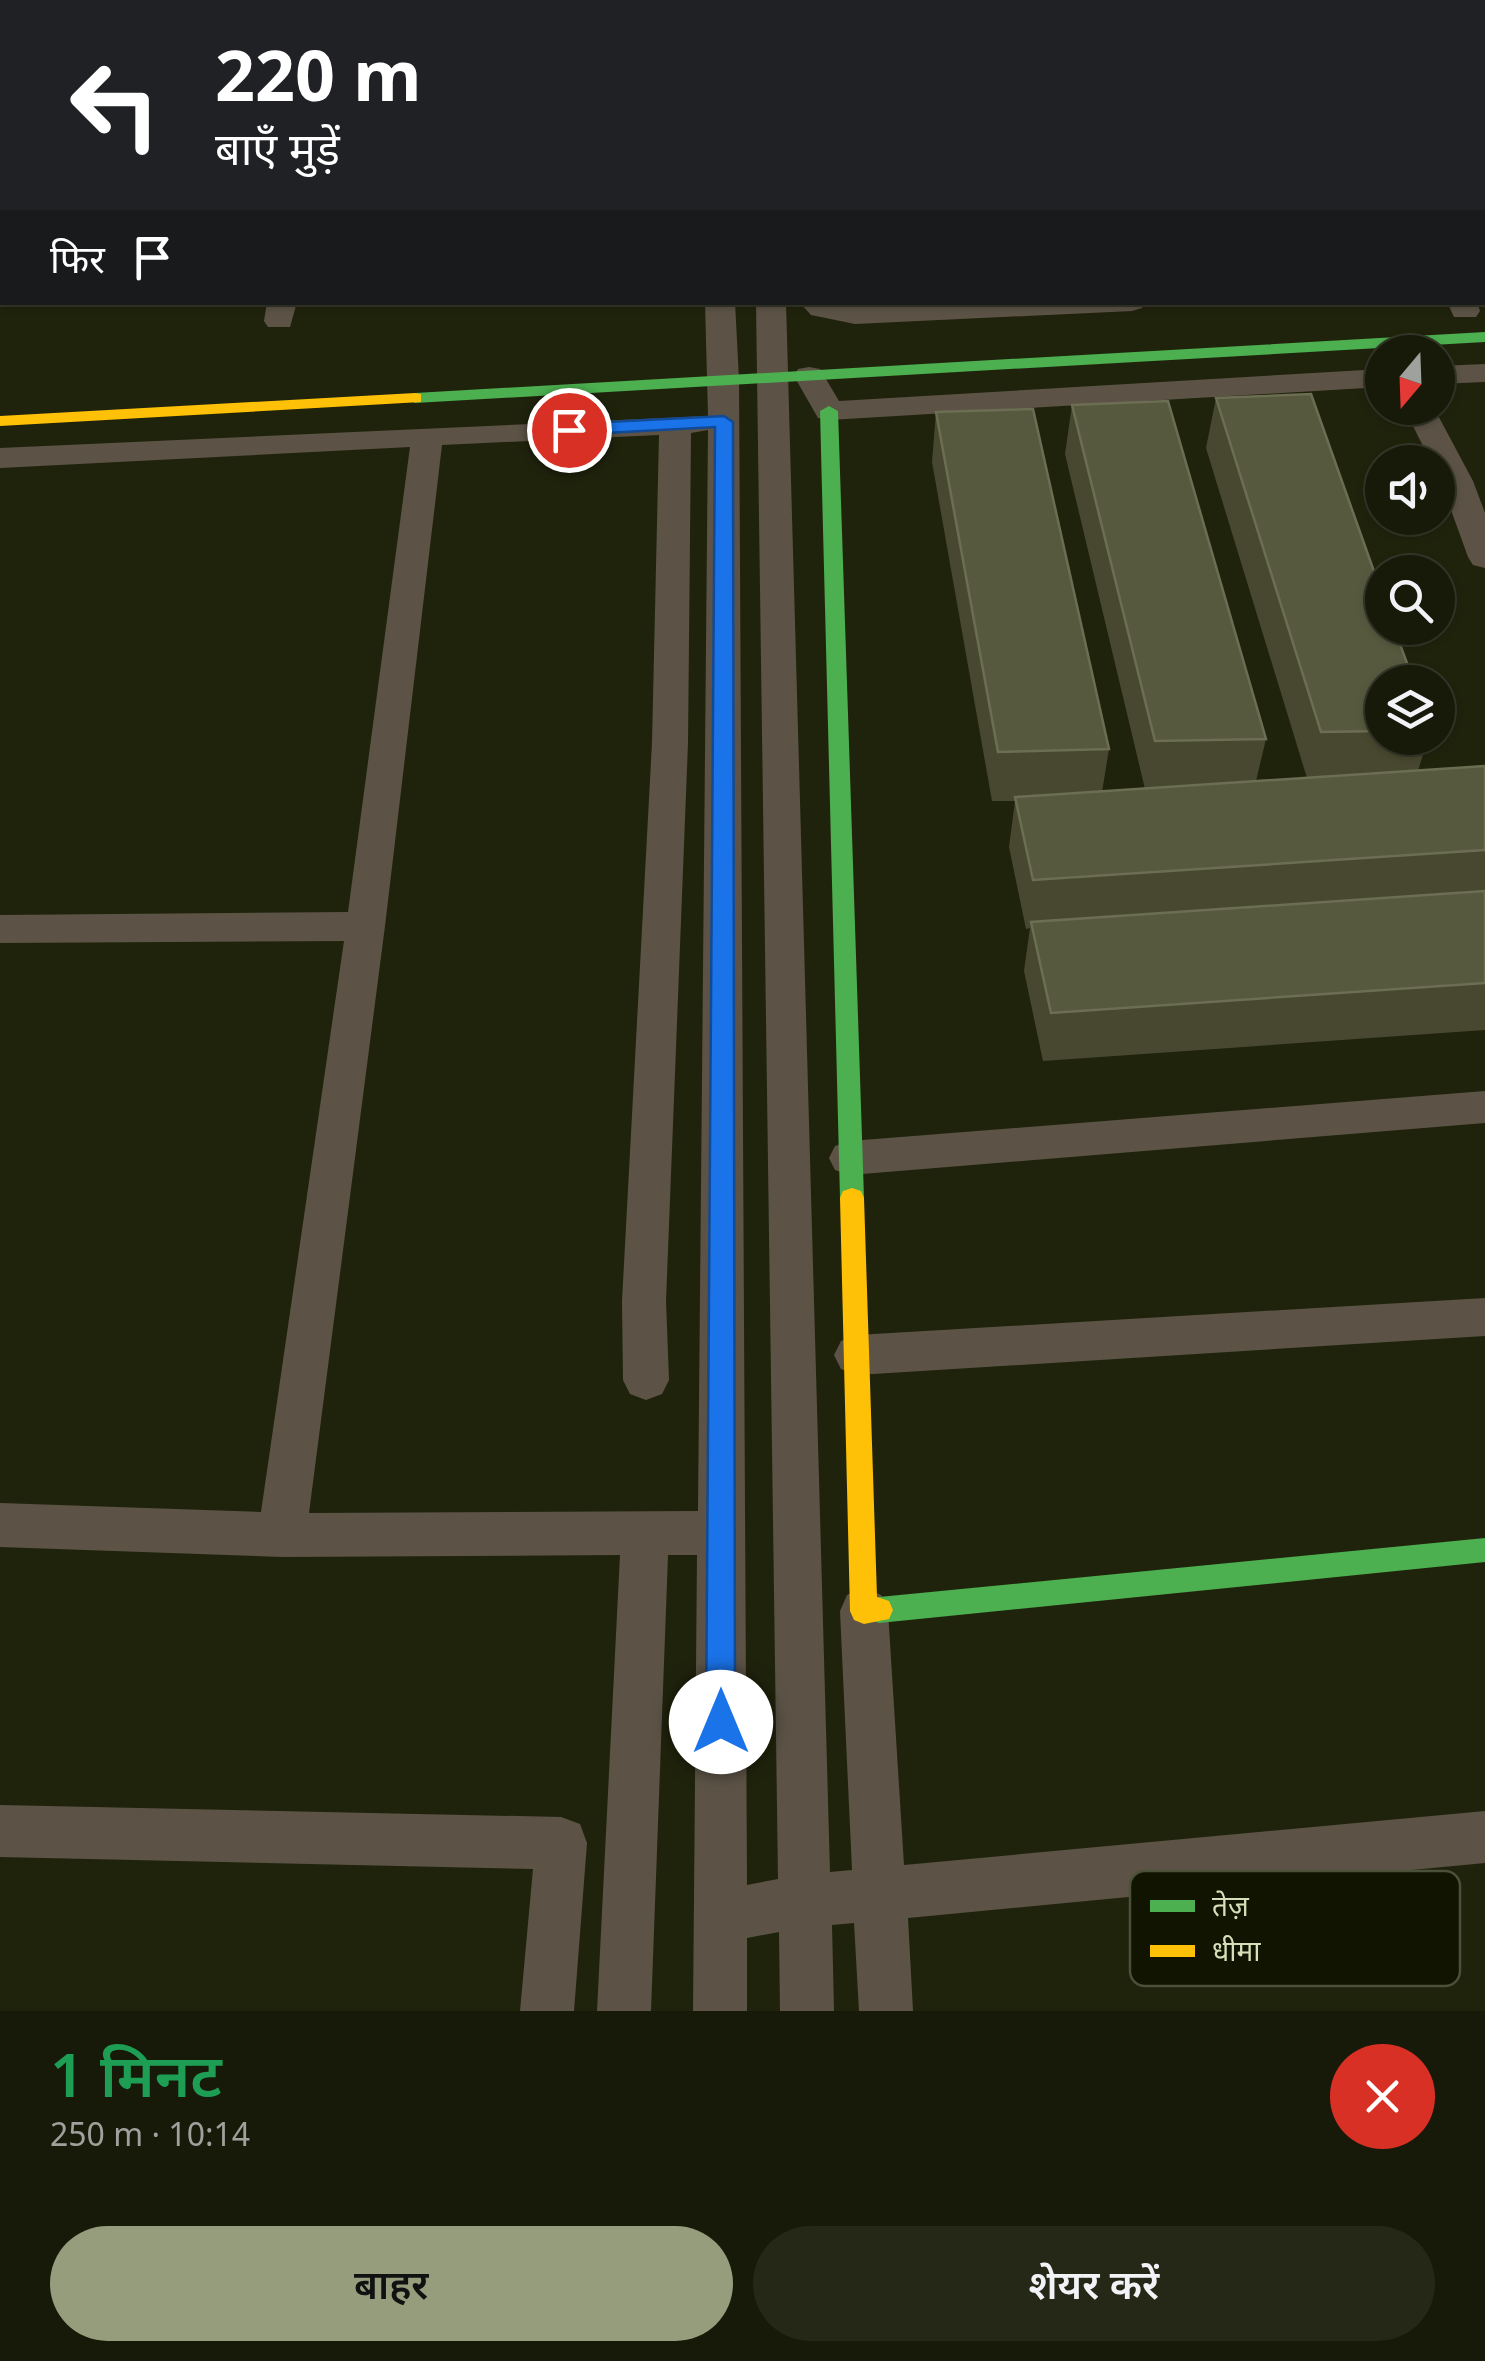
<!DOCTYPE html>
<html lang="hi">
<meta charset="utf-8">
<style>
:root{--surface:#181a09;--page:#252717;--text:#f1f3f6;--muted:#9fa19c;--line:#36382a;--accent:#969d7c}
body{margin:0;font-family:"Noto Sans","Noto Sans Devanagari",sans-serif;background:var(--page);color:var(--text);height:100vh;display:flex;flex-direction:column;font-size:38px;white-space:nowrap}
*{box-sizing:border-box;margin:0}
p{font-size:32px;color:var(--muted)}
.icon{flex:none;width:55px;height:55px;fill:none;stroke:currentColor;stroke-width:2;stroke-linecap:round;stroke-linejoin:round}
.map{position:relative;height:2011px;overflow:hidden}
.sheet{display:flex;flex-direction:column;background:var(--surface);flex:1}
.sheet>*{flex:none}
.banner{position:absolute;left:0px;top:0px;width:1485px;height:305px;box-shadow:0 2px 8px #0004,0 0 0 2px var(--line);background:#202124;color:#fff;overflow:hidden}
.needle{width:65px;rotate:199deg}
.controls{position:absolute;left:1365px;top:335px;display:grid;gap:20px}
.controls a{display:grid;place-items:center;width:90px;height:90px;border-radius:50%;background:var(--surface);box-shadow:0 2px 8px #0004,0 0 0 2px var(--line);font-size:50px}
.pin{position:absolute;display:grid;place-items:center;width:85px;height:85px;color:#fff;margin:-42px;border:5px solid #fff;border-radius:50%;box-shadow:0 2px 10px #0007}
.me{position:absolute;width:110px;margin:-55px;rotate:0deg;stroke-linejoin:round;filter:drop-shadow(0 0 8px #0008)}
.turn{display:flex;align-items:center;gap:35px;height:210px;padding:0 50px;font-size:45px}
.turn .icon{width:130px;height:130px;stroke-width:2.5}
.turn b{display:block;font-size:70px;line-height:85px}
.then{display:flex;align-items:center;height:95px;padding:0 50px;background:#0003;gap:20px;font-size:38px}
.round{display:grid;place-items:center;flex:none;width:105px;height:105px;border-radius:52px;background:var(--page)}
.overview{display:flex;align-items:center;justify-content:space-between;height:170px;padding:0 50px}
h1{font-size:60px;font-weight:600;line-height:75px;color:#1e9e55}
.cta{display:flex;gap:20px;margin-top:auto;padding:20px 50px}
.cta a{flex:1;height:115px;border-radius:60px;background:var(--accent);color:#111;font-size:40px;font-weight:600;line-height:115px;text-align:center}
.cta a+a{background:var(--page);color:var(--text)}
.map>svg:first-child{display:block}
</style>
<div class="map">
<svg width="1485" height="2011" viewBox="0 0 1485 2011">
<rect width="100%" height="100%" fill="#20230c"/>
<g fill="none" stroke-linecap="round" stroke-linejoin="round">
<path fill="#5c5346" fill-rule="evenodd" d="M 708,0 L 734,0 L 734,2 L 709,2 Z
M 751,0 L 777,0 L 777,2 L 752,2 Z
M 790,0 L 816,0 L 816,2 L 791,2 Z
M 1357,0 L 1383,0 L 1384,2 L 1359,2 Z
M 1482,48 L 1485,48 L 1485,64 L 1482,64 Z
M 0,112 L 2,112 L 2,128 L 0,128 Z
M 1482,256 L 1485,256 L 1485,274 L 1482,274 Z
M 267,302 L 297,302 L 290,327 L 268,327 L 264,321 Z
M 705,302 L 735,302 L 739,380 L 747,1885 L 778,1879 L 756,302 L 786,302 L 830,1872 L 852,1870 L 840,1611 L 847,1595 L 864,1588 L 881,1595 L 888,1611 L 904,1865 L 1485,1811 L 1485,1863 L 908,1918 L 913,2011 L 859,2011 L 854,1923 L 832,1925 L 834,2011 L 780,2011 L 779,1932 L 747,1938 L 747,2011 L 693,2011 L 697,1555 L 668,1555 L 651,2011 L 597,2011 L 620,1555 L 282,1557 L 0,1547 L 0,1503 L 261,1512 L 344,941 L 0,943 L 0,915 L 348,912 L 410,447 L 0,468 L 0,448 L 708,416 ZM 708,430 L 698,1511 L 309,1513 L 385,926 L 442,445 L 659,435 L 652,743 L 622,1301 L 623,1380 L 630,1394 L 646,1400 L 662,1394 L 669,1380 L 666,1301 L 688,743 L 691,433 Z
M 799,302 L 855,306 L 1146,302 L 1142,308 L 1132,311 L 855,324 L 811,315 Z
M 1447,302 L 1477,302 L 1480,311 L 1476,317 L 1454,317 Z
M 1485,364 L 1485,382 L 1438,384 L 1438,366 Z
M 809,367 L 820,369 L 839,401 L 1382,369 L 1382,387 L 829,420 L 818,418 L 794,376 L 798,369 Z
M 1404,408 L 1434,408 L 1473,481 L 1485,513 L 1485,568 L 1473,565 L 1468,557 L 1438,474 L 1438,462 L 1431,462 Z
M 1485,1091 L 1485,1123 L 850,1175 L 835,1170 L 829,1158 L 835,1146 L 850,1141 Z
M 1485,1298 L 1485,1336 L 857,1375 L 841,1369 L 834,1355 L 841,1341 L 857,1335 Z
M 0,1805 L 561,1817 L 580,1824 L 587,1843 L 574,2011 L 520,2011 L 533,1869 L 0,1857 Z"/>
<path fill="#4caf50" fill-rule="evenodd" d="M 1485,332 L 1485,342 L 415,403 L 406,398 L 415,393 Z
M 829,406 L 838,411 L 864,1198 L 861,1205 L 852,1208 L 843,1205 L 840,1198 L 820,411 Z
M 1485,1538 L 1485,1562 L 879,1623 L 869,1619 L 865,1610 L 869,1601 L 879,1597 Z"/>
<path fill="#ffc107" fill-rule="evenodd" d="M 415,393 L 421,394 L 421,402 L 0,426 L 0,416 Z
M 852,1188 L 861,1191 L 864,1198 L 877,1597 L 889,1601 L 893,1610 L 889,1619 L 864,1624 L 854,1620 L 850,1611 L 840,1198 L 843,1191 Z"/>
</g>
<path fill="#484830" d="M 1216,398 L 1382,682 L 1382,738 L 1428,738 L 1418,771 L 1485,766 L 1485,1030 L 1043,1061 L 1024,971 L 1030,928 L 1026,929 L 1009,847 L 1015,801 L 992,801 L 932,462 L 936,412 L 1109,749 L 1102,792 L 1145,789 L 1065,454 L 1072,405 L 1266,739 L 1256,781 L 1307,778 L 1206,448 Z"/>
<path fill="#57593f" stroke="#6b6e52" stroke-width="2.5" d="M 1311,394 L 1382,594 L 1382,628 L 1394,628 L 1414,682 L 1382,682 L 1382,731 L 1321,732 L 1216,398 Z
M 1168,401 L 1266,739 L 1155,741 L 1072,405 Z
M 1033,409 L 1109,749 L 998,752 L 936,412 Z
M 1485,766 L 1485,850 L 1033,880 L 1015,797 Z
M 1485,891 L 1485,983 L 1051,1013 L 1031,922 Z"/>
<path fill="#1a73e8" stroke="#114b97" stroke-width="2.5" d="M 724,416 L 733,422 L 735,1722 L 731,1732 L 721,1736 L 711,1732 L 706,1722 L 715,427 L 569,435 L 560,430 L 569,424 Z"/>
<rect x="1130" y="1871" width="330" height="115" rx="15" fill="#101400" stroke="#4b5138" stroke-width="2.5"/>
<rect x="1150" y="1900" width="45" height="12" fill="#4caf50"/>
<rect x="1150" y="1945" width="45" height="12" fill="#ffc107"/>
<g font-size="28" fill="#d6dfb9">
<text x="1212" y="1916">तेज़</text>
<text x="1212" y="1961">धीमा</text>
</g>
</svg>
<div class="controls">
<a><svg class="needle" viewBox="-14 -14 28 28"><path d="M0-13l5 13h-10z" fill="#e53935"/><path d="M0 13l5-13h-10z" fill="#9fa19c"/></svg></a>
<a><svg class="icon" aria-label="sound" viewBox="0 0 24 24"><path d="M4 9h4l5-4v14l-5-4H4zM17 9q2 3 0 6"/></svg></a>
<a><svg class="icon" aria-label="search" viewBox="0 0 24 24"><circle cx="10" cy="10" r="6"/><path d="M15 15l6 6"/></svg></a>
<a><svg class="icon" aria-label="layers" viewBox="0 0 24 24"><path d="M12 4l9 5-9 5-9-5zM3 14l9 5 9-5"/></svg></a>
</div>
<div class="pin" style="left:569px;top:430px;background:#d93025"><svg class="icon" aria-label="arrive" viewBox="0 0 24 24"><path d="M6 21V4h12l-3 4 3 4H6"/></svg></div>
<svg class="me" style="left:721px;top:1722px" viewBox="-20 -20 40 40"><circle r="19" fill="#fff"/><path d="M0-13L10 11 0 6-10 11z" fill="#1a73e8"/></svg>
<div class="banner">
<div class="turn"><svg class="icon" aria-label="left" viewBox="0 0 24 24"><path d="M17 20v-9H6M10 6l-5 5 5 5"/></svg><div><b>220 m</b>बाएँ मुड़ें</div></div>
<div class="then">फिर<svg class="icon" aria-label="arrive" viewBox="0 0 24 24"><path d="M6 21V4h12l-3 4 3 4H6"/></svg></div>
</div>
</div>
<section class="sheet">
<div class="overview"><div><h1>1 मिनट</h1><p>250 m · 10:14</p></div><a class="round" style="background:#d93025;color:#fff"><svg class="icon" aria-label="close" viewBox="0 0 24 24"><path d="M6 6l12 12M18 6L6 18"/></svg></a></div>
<div class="cta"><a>बाहर</a><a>शेयर करें</a></div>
</section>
